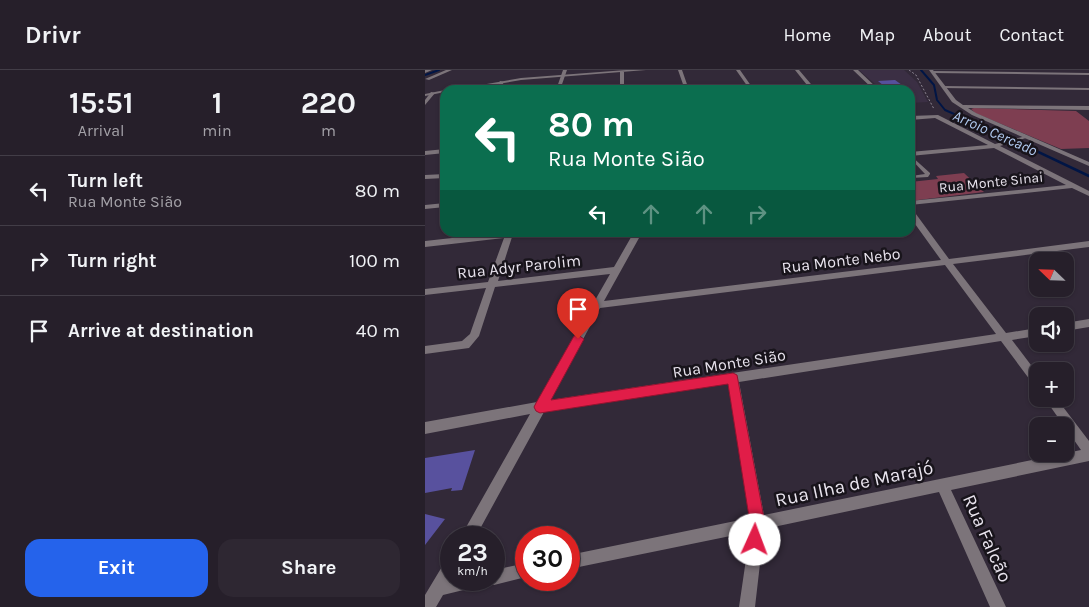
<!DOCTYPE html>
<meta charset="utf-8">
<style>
:root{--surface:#261f2a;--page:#2e2732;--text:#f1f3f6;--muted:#a4a2a8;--line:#423d47;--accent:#2563eb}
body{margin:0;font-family:Karla,sans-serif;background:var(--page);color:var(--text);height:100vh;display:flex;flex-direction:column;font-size:19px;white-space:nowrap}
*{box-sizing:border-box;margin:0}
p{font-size:16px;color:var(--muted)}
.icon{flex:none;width:28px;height:28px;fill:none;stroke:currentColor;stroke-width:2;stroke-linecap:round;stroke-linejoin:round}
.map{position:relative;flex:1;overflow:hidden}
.sheet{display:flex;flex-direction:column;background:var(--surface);width:425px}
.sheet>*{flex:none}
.hud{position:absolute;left:15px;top:15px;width:475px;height:152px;border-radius:15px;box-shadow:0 1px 4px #0004,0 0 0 1px var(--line);background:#0b6e4f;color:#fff;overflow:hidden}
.needle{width:32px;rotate:293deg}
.controls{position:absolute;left:604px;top:182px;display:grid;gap:10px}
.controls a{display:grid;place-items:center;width:45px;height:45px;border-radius:10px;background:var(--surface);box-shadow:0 1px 4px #0004,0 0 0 1px var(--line);font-size:25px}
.speed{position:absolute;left:15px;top:456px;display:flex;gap:10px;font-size:25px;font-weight:700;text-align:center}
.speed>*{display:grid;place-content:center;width:65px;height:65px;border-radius:50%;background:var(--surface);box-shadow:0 1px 4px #0004,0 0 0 1px var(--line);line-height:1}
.speed small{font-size:12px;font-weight:400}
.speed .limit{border:8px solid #d22;background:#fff;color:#111}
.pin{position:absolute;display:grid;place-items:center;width:42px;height:42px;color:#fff;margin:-51px -21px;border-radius:50% 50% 50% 0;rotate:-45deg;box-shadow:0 0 5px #0007}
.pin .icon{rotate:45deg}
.me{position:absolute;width:55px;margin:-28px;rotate:2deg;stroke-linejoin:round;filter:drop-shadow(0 0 4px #0008)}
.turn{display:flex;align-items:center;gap:18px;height:105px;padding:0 25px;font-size:22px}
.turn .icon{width:65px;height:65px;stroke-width:2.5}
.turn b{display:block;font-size:35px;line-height:42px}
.lanes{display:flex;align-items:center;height:48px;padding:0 25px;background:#0003;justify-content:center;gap:25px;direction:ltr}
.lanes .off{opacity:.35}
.eta{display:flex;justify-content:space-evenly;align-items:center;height:85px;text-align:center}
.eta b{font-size:30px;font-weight:700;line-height:35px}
.cta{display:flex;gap:10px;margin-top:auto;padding:10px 25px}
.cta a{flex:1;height:58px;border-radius:15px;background:var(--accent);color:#fff;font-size:20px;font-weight:700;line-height:58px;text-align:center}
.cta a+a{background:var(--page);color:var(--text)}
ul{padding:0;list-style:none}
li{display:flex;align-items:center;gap:15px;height:70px;padding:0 25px;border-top:1px solid var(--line)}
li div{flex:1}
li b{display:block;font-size:19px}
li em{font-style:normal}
header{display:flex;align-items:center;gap:30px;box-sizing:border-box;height:70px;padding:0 25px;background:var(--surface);border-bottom:1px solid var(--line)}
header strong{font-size:24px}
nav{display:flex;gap:28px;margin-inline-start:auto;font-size:18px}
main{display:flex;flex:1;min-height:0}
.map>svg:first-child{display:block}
</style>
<header>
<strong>Drivr</strong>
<nav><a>Home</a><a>Map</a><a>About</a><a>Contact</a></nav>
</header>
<main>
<section class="sheet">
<div class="eta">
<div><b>15:51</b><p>Arrival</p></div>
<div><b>1</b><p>min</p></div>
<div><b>220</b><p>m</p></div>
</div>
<ul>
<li><svg class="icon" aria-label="left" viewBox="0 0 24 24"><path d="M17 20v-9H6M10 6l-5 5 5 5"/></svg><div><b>Turn left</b><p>Rua Monte Sião</p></div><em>80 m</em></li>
<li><svg class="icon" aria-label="right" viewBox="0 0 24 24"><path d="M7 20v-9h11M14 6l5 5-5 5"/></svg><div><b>Turn right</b></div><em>100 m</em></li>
<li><svg class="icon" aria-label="arrive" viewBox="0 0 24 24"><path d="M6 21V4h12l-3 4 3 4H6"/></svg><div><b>Arrive at destination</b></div><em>40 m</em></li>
</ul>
<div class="cta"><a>Exit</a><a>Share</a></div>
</section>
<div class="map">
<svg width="664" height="537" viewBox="0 0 664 537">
<rect width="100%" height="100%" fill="#322938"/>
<path fill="#3b2f44" d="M 434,0 L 479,0 L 492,12 L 503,32 L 485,33 L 485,20 L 457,20 Z"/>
<path fill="#7e3e51" d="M 549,38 L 651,41 L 664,51 L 664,78 L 636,79 L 550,43 L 546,39 Z
M 539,103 L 559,122 L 485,131 L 485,112 L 513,109 L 511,106 Z"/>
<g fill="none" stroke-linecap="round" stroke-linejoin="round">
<path stroke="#001545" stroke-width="2" d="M 496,0 L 509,15 L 512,30 L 520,40 L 568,61
M 0,5 L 14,0"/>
<path stroke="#001545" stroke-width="2.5" d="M 565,59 L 664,106"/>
</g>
<path fill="#58519e" d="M 470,10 L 484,20 L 464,20 L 453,11 Z
M 50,380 L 37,420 L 26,421 L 27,418 L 0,423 L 0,388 Z
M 0,444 L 20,449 L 0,475 Z"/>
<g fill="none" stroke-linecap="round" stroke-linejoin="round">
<path stroke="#8d8692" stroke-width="1" stroke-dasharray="2 2" stroke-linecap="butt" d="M 484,0 L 491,5 L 509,39"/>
<path fill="#7c747a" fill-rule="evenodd" d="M 485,85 L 505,103 L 505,104 L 503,107 L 486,108 L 486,106 L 500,104 L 485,88 Z"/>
<path fill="#7c747a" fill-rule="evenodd" d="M 0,0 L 7,0 L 0,3 Z
M 21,0 L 27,0 L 4,10 L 0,9 Z
M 138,0 L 142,0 L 135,20 L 131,20 Z
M 253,0 L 257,0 L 264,20 L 260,20 Z
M 311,0 L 315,0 L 329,20 L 325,20 Z
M 370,0 L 374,0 L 391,20 L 386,20 Z
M 428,0 L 433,0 L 454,20 L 449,20 Z
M 197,1 L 199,2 L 199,20 L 195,20 L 195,2 Z
M 509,1 L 664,3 L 664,5 L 507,3 Z
M 75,11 L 79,12 L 74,20 L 70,20 Z
M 519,16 L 664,18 L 664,20 L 517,18 Z
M 6,22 L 10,23 L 0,35 L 0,30 Z
M 513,45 L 570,74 L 601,66 L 601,68 L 575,76 L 664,121 L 664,126 L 647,118 L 485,135 L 485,131 L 641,115 L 569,78 L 485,86 L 485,82 L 563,75 L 510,48 L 485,50 L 485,46 Z
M 20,79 L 20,83 L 0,85 L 0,81 Z
M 20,104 L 20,108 L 0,109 L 0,105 Z
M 20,133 L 20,137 L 0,139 L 0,135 Z
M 485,140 L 488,140 L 524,189 L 664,171 L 664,177 L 528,194 L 581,263 L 612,258 L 612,266 L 587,270 L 612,303 L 612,316 L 608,314 L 576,271 L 314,312 L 339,445 L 656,380 L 620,329 L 632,329 L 664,371 L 664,391 L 526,420 L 581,537 L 565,537 L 514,422 L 339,459 L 330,537 L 314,537 L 325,462 L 144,499 L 144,485 L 325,448 L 303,313 L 119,342 L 50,468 L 35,468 L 105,344 L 0,364 L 0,352 L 112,332 L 185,204 L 70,217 L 54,266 L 44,278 L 0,284 L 0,276 L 37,271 L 45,264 L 61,218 L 0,225 L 0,219 L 63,212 L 79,168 L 0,177 L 0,171 L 81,162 L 112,162 L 87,167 L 73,211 L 189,197 L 209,162 L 246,162 L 214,168 L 179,231 L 516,190 L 485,147 ZM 520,195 L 571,264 L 125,330 L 175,238 Z
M 664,249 L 664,257 L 640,261 L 640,253 Z
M 26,488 L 26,510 L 62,510 L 59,515 L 18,525 L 11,537 L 0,537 L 0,525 L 21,490 Z
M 101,493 L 101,507 L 69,515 L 64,512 L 63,510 L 69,510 L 69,500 Z"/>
<path fill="#7c747a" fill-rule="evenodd" d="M 201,0 L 221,0 L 96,10 L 38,20 L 27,20 L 96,8 Z
M 504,0 L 508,0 L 531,30 L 538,35 L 664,36 L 664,40 L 543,38 L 551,43 L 664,92 L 664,96 L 547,45 L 527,32 Z
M 20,20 L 20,22 L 0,26 L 0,24 L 20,20 L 22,20 Z"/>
</g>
<path fill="#e11d48" stroke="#92132f" d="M 153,265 L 159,269 L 126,330 L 308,303 L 312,305 L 340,453 L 336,475 L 330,478 L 325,475 L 322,470 L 325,453 L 303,314 L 115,343 L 111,341 L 109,337 L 111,333 L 149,266 Z"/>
<g text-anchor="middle" stroke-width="5" stroke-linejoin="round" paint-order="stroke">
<g font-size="14" fill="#e9e4ee" stroke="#18141b">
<text transform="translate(566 112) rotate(-6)" y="5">Rua Monte Sinai</text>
</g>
<g font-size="15" font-style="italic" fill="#b2cbf1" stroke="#18141b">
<text transform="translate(570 63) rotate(24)" y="5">Arroio Cercado</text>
</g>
<g font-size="16" fill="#e9e4ee" stroke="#18141b">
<text transform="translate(416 190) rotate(-7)" y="6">Rua Monte Nebo</text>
<text transform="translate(94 196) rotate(-6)" y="6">Rua Adyr Parolim</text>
<text transform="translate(304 293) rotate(-9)" y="6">Rua Monte Sião</text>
</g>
<g font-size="19" fill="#e9e4ee" stroke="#18141b">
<text transform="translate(429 413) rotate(-12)" y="7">Rua Ilha de Marajó</text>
<text transform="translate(563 468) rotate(66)" y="7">Rua Falcão</text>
</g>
</g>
</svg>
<div class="controls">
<a><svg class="needle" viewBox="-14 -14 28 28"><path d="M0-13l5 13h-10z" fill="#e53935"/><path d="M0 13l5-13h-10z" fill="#a4a2a8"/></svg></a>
<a><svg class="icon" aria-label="sound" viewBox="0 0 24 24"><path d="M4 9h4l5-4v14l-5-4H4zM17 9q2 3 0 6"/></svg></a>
<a>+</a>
<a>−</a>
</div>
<div class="speed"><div>23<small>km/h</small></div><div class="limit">30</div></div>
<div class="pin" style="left:153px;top:269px;background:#d93025"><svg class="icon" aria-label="arrive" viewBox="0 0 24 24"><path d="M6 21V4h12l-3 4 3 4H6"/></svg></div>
<svg class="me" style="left:330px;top:470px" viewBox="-20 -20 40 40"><circle r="19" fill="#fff"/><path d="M0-13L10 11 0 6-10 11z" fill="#e11d48"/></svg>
<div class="hud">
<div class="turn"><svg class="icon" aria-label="left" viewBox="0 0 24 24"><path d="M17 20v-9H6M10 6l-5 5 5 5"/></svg><div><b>80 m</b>Rua Monte Sião</div></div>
<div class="lanes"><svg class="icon" aria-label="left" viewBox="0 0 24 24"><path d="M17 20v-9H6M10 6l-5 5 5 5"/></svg><svg class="icon off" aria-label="ahead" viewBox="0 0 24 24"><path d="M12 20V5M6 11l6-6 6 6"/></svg><svg class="icon off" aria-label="ahead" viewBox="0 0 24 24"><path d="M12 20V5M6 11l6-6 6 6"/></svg><svg class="icon off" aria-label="right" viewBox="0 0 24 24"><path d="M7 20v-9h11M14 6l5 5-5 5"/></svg></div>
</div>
</div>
</main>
